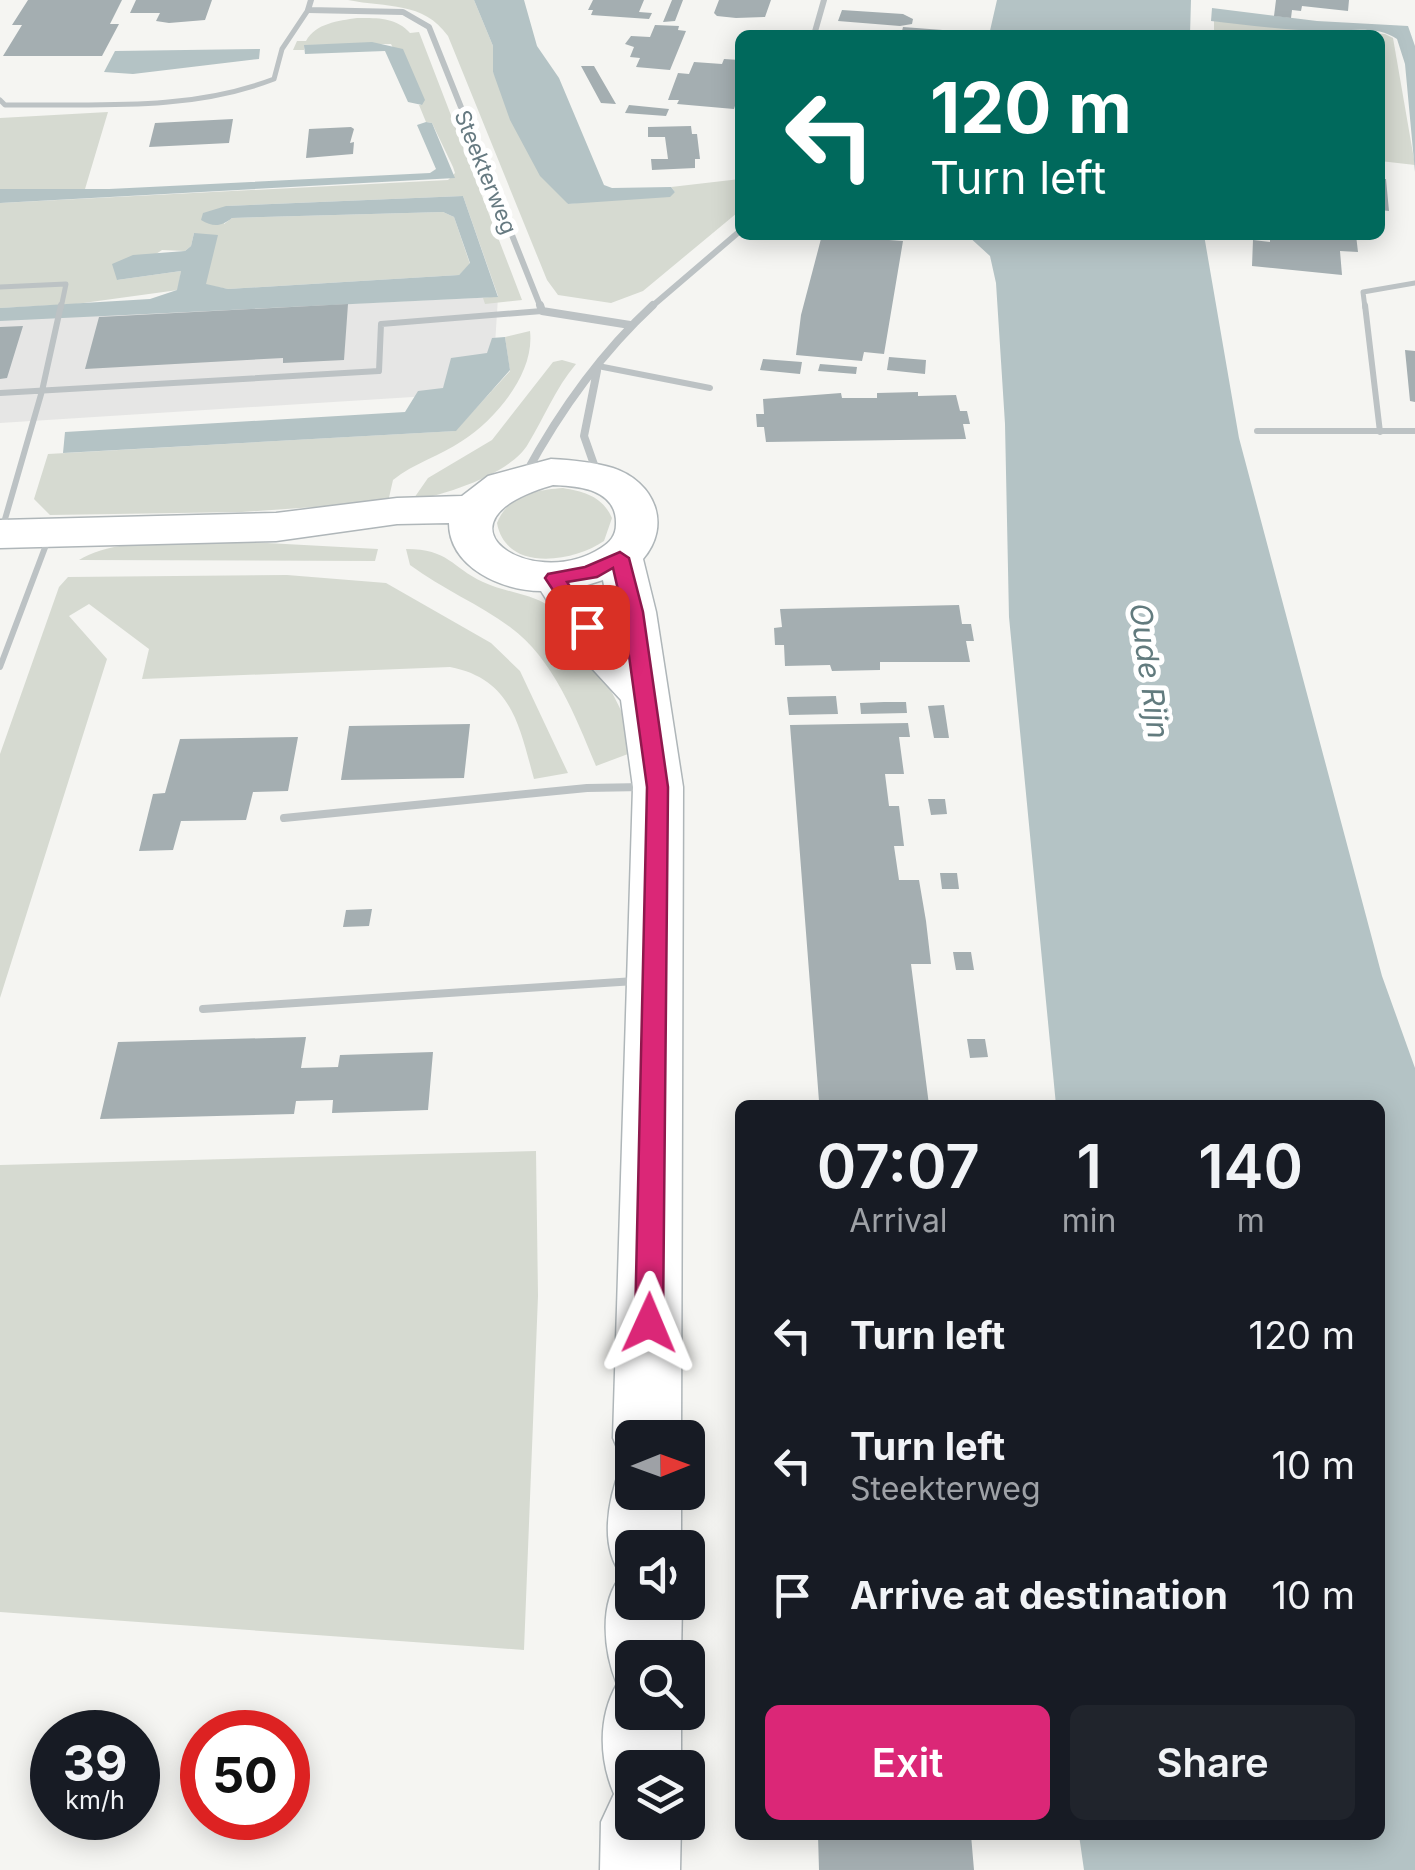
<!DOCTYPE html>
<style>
:root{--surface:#171b24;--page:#20242c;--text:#f1f3f6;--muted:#9ea1a6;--accent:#db2777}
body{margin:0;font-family:Inter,sans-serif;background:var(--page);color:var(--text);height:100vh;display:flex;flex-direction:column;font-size:38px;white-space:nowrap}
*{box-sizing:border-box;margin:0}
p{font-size:32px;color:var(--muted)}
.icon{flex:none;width:55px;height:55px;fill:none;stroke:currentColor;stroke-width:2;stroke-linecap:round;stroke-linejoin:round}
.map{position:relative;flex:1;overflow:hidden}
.side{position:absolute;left:735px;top:1100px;width:650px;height:740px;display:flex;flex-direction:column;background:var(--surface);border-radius:15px;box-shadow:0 5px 25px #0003}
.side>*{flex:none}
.banner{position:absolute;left:735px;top:30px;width:650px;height:210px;border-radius:15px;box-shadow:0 5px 25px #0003;background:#00695c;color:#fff;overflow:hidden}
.needle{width:65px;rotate:89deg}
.fabs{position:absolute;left:615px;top:1420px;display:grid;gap:20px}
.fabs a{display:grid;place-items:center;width:90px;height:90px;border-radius:15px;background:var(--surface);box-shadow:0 5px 25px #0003;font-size:50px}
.speed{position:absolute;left:30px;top:1710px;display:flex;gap:20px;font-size:50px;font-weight:700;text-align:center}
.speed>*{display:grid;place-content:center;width:130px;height:130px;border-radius:50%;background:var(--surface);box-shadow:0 5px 25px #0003;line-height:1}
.speed small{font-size:25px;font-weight:400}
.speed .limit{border:15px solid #d22;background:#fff;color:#111}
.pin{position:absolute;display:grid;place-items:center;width:85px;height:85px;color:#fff;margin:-42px;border-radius:20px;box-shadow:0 5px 15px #0006}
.me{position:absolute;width:110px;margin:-55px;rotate:1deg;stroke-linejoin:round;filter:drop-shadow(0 0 8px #0008)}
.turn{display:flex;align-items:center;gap:35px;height:210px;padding:0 30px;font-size:45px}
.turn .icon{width:130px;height:130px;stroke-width:2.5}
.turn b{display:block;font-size:70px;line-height:85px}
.eta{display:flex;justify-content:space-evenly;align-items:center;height:170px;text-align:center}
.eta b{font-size:60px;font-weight:600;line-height:70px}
.primary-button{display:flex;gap:20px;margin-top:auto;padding:20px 30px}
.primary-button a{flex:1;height:115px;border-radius:15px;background:var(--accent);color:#fff;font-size:40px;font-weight:600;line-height:115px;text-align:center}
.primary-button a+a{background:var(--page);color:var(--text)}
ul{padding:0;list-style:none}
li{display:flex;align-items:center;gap:30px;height:130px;padding:0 30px}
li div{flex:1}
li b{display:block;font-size:38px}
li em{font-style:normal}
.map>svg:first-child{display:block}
</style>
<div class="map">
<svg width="1415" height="1870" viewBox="0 0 1415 1870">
<rect width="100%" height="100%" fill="#f5f5f2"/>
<path fill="#e6e6e5" d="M 498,297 L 492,392 L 0,423 L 0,320 Z"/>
<path fill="#d6dad1" d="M 348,0 L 474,0 L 493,46 L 493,72 L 568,204 L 675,192 L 671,187 L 740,179 L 737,213 L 643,291 L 611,303 L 558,295 L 547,280 L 448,36 C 423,1 387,8 348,0 Z
M 357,18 C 376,18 396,17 410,33 L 419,32 L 522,300 L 485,304 L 483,298 L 498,296 L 463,196 L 226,206 L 224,224 L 232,218 L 443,212 L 454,217 L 470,264 L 459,275 L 228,289 L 206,285 L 194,233 L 191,246 L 185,251 L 162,250 L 117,280 L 181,271 L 178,290 L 76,304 L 0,308 L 0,203 L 448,180 L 455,173 L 453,167 L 432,123 L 426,122 L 419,105 L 422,105 L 391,44 L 305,45 L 304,50 L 293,50 L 297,41 L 306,41 C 316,23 338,21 357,18 Z
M 1214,21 L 1385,34 L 1393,38 L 1415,165 L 1380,161 L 1380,35 L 1214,35 Z
M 108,112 L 85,189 L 0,189 L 0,118 Z
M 530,331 C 535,373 496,419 462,441 C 440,456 414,463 393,480 L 388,502 L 242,512 L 50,515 L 34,499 L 48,454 L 455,431 L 510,371 L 505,337 Z
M 562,360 L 576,364 C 555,389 545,416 528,444 C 511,474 444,495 412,501 L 428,478 L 492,440 L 553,362 Z
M 563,488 C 585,492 602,496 612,518 L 604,541 C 574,562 506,573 497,523 C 508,495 536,490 563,488 Z
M 267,543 L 378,549 L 375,561 L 79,560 C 124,533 215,544 267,543 Z
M 406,549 C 449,549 451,567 483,582 C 504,592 529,593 549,606 C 574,623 621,701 629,731 C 630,738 628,747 628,754 L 596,766 C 576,718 554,659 510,627 C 479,604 442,589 410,565 Z
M 287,575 L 386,583 L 491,643 L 520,671 L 568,773 L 534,779 C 519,725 512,679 450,667 L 142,679 L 149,649 L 89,604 L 69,616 L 107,659 L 0,998 L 0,754 L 59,587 L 68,577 Z
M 536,1151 L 538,1296 L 524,1650 L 0,1612 L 0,1165 Z"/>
<path fill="#b4c3c5" d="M 474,0 L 524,0 L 537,46 L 559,78 L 604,185 L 612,188 L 671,187 L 675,192 L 670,197 L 568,204 L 540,176 L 510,120 L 493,72 L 493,46 Z
M 997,0 L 1191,0 L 1190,35 L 989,35 Z
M 1212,8 L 1317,21 L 1408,26 L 1415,46 L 1415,172 L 1405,64 L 1397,39 C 1376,24 1345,32 1320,31 C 1284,30 1247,25 1211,21 Z
M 372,42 L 403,49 L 425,100 L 422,105 L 408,102 L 385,51 L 305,54 L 304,45 Z
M 260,49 L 259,59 L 133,74 L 104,72 L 115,51 Z
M 426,122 L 432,123 L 455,178 L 0,203 L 0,189 L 109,189 L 430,173 L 436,169 L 417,125 Z
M 463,196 L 498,297 L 0,321 L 0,308 L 150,299 L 177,290 L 181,271 L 117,280 L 112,264 L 133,255 L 185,251 L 191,246 L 194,233 L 218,235 L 206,284 L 228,289 L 459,275 L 470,263 L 454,217 L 443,212 L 232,218 C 221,227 213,227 201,220 L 203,213 L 226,206 Z
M 967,235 L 1204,235 L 1239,438 L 1382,976 L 1415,1068 L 1415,1870 L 1084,1870 L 1079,1835 L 1380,1835 L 1380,1105 L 1056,1105 L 1009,617 L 1005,424 L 996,283 L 990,256 Z
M 505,337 L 510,370 L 456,431 L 63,453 L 65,432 L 405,412 L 418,391 L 443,388 L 451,358 L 487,353 L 492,338 Z"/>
<path fill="#a4aeb1" d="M 28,0 L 122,0 L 110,24 L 119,24 L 102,56 L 3,56 L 22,25 L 12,25 Z
M 136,0 L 212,0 L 205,20 L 169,23 L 156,21 L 160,13 L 130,13 Z
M 593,0 L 644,0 L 639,12 L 652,13 L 649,19 L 591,15 L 593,10 L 588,10 Z
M 672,0 L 683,0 L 675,21 L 663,22 Z
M 719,0 L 771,0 L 765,17 L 736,18 L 717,16 L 714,13 Z
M 1276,0 L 1349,0 L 1348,11 L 1302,6 L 1301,11 L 1292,10 L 1291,18 L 1274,16 Z
M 842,10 L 903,14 L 913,19 L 912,24 L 900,26 L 838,21 Z
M 655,25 L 679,26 L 678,30 L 686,31 L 670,70 L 636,67 L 640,58 L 630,57 L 634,47 L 625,44 L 631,36 L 650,37 Z
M 903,27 L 956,31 L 955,35 L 901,35 Z
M 724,59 L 740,60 L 740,90 L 734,109 L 677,104 L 679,100 L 668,100 L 678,73 L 689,74 L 694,62 L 722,64 Z
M 581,66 L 594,66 L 616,104 L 601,103 Z
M 629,105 L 669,109 L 666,116 L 625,113 Z
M 233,119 L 229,143 L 149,147 L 155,123 Z
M 691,126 L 692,134 L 697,134 L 700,159 L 695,159 L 695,168 L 652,170 L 651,159 L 668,159 L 665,137 L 648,137 L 648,127 Z
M 351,127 L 354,129 L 350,143 L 354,142 L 353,154 L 306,158 L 309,129 Z
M 1380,179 L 1386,179 L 1389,211 L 1380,210 Z
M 822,235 L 890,235 L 889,240 L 903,241 L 884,354 L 864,352 L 862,361 L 796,355 L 801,315 Z
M 1270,235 L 1356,235 L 1358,252 L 1340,251 L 1342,275 L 1252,266 L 1253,240 L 1270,242 Z
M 348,304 L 344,360 L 283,363 L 283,358 L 85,369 L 99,317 Z
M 23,326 L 7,378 L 0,379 L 0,327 Z
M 1405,350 L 1415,351 L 1415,402 L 1410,401 Z
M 889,357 L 926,360 L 925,374 L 887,370 Z
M 763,359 L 802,362 L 800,374 L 760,370 Z
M 820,364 L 857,367 L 856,374 L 818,371 Z
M 918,392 L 918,396 L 956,395 L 960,411 L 967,411 L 970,424 L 963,424 L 966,439 L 766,442 L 764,427 L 757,427 L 756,414 L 764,414 L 763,399 L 841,393 L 842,398 L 877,398 L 877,393 Z
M 959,605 L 962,624 L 971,624 L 974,641 L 966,641 L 970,662 L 880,662 L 880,670 L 832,671 L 830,665 L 785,666 L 784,645 L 775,645 L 774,628 L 782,627 L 780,609 Z
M 836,696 L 838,714 L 789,715 L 787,697 Z
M 884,702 L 906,702 L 907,713 L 861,714 L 860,703 Z
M 944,705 L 949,738 L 934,738 L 928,706 Z
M 908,723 L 910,737 L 899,737 L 904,774 L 885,774 L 889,806 L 899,806 L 904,846 L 894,846 L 899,880 L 919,880 L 926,921 L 931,964 L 911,964 L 929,1105 L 844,1105 L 843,1100 L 819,1101 L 790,725 Z
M 470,724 L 464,778 L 341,780 L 349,726 Z
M 298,737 L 288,791 L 253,792 L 246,820 L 181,821 L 173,850 L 139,851 L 153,794 L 165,793 L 180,739 Z
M 928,799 L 945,799 L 947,814 L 931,815 Z
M 940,873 L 957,873 L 959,889 L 942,889 Z
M 372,909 L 369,926 L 343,927 L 346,910 Z
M 953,952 L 971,952 L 974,970 L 956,970 Z
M 306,1037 L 301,1068 L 338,1067 L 340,1055 L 433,1052 L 428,1110 L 332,1113 L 333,1100 L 296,1101 L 294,1114 L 100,1119 L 118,1042 Z
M 967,1039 L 985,1039 L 988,1057 L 970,1058 Z
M 818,1835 L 971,1835 L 974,1870 L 819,1870 Z"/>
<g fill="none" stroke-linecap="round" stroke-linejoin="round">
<g stroke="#afb6b9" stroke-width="3">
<path id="secondary" d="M 551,459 C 572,460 593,462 613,468 C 655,482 672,525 643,559 L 656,612 L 683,787 L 681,1438 L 632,1438 L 632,1492 L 681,1492 L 681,1548 L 632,1548 L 632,1602 L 682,1602 L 681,1658 L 632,1658 L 632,1712 L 681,1712 L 681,1768 L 632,1768 L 632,1822 L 681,1822 L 680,1870 L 600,1870 L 601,1822 L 614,1794 C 599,1759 598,1717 617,1684 C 604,1653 598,1602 622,1575 C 599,1547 608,1499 621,1467 L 629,1464 L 623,1462 L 613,1438 L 633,787 L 621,700 L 586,662 L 541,591 C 502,591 449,567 449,523 L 397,524 L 276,541 L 0,548 L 0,520 L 276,513 L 397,498 L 462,496 L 488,476 ZM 553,485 C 579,486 617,489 616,524 C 616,536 610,542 601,548 C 532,593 423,522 553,485 ZM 603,580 L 612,629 L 584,586 Z"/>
</g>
<path stroke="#bcc2c4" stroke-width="5" d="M 0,100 L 5,105 C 96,104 188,112 274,79 L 282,49 L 308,10
M 0,287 L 66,284 L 61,308
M 1365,308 L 1363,292 L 1415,283"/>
<path stroke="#bcc2c4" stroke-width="6" d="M 1365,305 L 1380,432
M 598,366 L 710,388
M 0,393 L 379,371 L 381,324 L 542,311
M 1257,431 L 1415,431
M 3,526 L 42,391 L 61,305
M 0,667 L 49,537"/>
<path stroke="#bcc2c4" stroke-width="8" d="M 284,818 L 587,788 L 643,787
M 203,1009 L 635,981"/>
<path stroke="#bcc2c4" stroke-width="6" d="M 311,0 L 308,10 L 403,12 L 429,27 L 541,308
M 814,35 L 824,0
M 650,308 L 740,231"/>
<path stroke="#bcc2c4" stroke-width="8" d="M 540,305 L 542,311 L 630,325
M 597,371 L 584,436 L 597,473
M 525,475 C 559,412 600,354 653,305"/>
<use href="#secondary" fill="#fff" fill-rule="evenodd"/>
</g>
<path fill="#db2777" stroke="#8e194d" stroke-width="2.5" d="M 620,552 L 629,558 L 643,612 L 668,787 L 663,1323 L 659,1332 L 649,1336 L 639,1332 L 635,1323 L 647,787 L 623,612 L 613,568 L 597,577 L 567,582 L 597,627 L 587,633 L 580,631 L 545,578 L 548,574 L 585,567 Z"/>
<g text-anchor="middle" stroke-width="10" stroke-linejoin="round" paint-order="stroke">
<g font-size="22" fill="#667a81" stroke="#fff">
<text transform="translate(486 172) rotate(68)" y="8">Steekterweg</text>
</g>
<g font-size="30" font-style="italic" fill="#627b7e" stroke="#fff">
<text transform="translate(1149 671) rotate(82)" y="10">Oude Rijn</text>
</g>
</g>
</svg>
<div class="fabs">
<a><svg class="needle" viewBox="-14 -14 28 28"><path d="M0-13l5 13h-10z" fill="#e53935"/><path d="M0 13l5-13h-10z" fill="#9ea1a6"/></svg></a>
<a><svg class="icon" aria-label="sound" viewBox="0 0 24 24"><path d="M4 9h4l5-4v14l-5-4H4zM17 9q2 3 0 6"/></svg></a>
<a><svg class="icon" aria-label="search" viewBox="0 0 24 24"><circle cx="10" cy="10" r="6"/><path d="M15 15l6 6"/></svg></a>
<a><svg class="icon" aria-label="layers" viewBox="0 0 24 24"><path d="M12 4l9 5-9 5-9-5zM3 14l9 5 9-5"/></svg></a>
</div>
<div class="speed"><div>39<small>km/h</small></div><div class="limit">50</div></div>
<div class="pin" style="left:587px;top:627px;background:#d93025"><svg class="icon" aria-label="arrive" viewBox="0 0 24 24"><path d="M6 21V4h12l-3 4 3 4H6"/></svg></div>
<svg class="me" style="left:649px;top:1323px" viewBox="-20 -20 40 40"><path d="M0-17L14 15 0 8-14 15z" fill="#db2777" stroke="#fff" stroke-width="4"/></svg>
<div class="banner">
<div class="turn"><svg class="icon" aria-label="left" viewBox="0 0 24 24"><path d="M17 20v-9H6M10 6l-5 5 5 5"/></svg><div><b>120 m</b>Turn left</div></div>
</div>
<section class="side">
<div class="eta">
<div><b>07:07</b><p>Arrival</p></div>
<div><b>1</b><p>min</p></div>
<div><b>140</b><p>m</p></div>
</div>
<ul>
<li><svg class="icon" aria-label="left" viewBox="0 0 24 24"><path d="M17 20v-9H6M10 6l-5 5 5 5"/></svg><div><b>Turn left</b></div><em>120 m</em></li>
<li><svg class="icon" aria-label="left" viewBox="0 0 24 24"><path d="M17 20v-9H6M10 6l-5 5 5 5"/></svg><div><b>Turn left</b><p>Steekterweg</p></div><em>10 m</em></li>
<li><svg class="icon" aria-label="arrive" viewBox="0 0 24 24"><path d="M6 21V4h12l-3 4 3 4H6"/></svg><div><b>Arrive at destination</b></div><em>10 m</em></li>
</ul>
<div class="primary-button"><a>Exit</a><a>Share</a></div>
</section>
</div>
